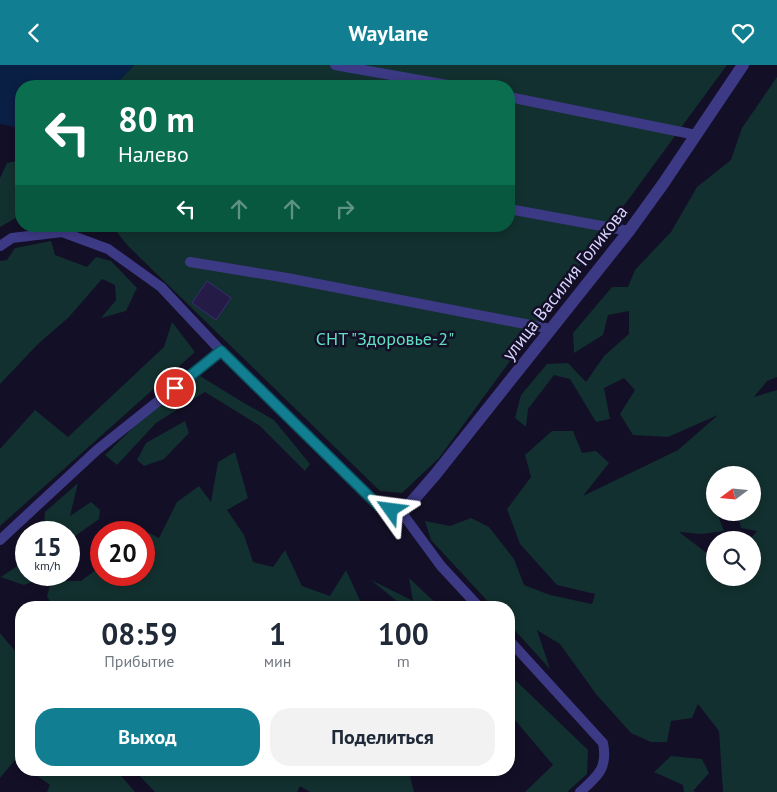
<!DOCTYPE html>
<html lang="ru">
<meta charset="utf-8">
<style>
:root{--surface:#fff;--page:#f2f2f3;--text:#1f2937;--muted:#747a83;--accent:#117e91}
body{margin:0;font-family:"PT Sans",sans-serif;background:var(--page);color:var(--text);height:100vh;display:flex;flex-direction:column;font-size:19px;white-space:nowrap}
*{box-sizing:border-box;margin:0}
p{font-size:16px;color:var(--muted)}
.icon{flex:none;width:28px;height:28px;fill:none;stroke:currentColor;stroke-width:2;stroke-linecap:round;stroke-linejoin:round}
.map{position:relative;flex:1;overflow:hidden}
.details{position:absolute;left:15px;top:536px;width:500px;height:175px;display:flex;flex-direction:column;background:var(--surface);border-radius:20px;box-shadow:0 2px 8px #0003}
.details>*{flex:none}
.banner{position:absolute;left:15px;top:15px;width:500px;height:152px;border-radius:20px;box-shadow:0 2px 8px #0003;background:#0b6e4f;color:#fff;overflow:hidden}
.needle{width:32px;rotate:254deg}
.fabs{position:absolute;left:706px;top:401px;display:grid;gap:10px}
.fabs a{display:grid;place-items:center;width:55px;height:55px;border-radius:50%;background:var(--surface);box-shadow:0 2px 8px #0003;font-size:25px}
.speed{position:absolute;left:15px;top:456px;display:flex;gap:10px;font-size:25px;font-weight:700;text-align:center}
.speed>*{display:grid;place-content:center;width:65px;height:65px;border-radius:50%;background:var(--surface);box-shadow:0 2px 8px #0003;line-height:1}
.speed small{font-size:12px;font-weight:400}
.speed .limit{border:8px solid #d22;background:#fff;color:#111}
.pin{position:absolute;display:grid;place-items:center;width:42px;height:42px;color:#fff;margin:-21px;border:2px solid #fff;border-radius:50%;box-shadow:0 1px 5px #0007}
.me{position:absolute;width:55px;margin:-28px;rotate:301deg;stroke-linejoin:round;filter:drop-shadow(0 0 4px #0008)}
.turn{display:flex;align-items:center;gap:18px;height:105px;padding:0 20px;font-size:22px}
.turn .icon{width:65px;height:65px;stroke-width:2.5}
.turn b{display:block;font-size:35px;line-height:42px}
.lanes{display:flex;align-items:center;height:48px;padding:0 20px;background:#0003;justify-content:center;gap:25px;direction:ltr}
.lanes .off{opacity:.35}
.eta{display:flex;justify-content:space-evenly;align-items:center;height:85px;text-align:center}
.eta b{font-size:30px;font-weight:700;line-height:35px}
.button{display:flex;gap:10px;margin-top:auto;padding:10px 20px}
.button a{flex:1;height:58px;border-radius:20px;background:var(--accent);color:#fff;font-size:20px;font-weight:700;line-height:58px;text-align:center}
.button a+a{background:var(--page);color:var(--text)}
header{display:flex;justify-content:space-between;align-items:center;height:65px;padding:0 20px;background:var(--accent);color:#fff;font-size:22px;font-weight:700}
.map>svg:first-child{display:block}
</style>
<header><svg class="icon" aria-label="back" viewBox="0 0 24 24"><path d="M15 5l-7 7 7 7"/></svg>Waylane<svg class="icon" aria-label="heart" viewBox="0 0 24 24"><path d="M12 20l-8-8c-3-5 5-10 8-4 3-6 11-1 8 4z"/></svg></header>
<div class="map">
<svg width="777" height="727" viewBox="0 0 777 727">
<rect width="100%" height="100%" fill="#130f26"/>
<path fill="#12302f" fill-rule="evenodd" d="M 134,0 L 727,0 L 439,393 L 402,428 L 380,426 L 128,181 L 112,161 L 509,161 L 509,21 L 114,21 Z
M 777,12 L 777,312 L 767,316 L 754,332 L 777,325 L 777,727 L 723,727 L 719,666 L 698,639 L 692,653 L 671,656 L 667,677 L 651,677 L 631,668 L 596,629 L 560,579 L 537,565 L 550,604 L 509,559 L 509,542 L 493,542 L 431,475 L 425,456 L 450,461 L 471,453 L 489,462 L 514,494 L 524,520 L 550,530 L 592,539 L 595,529 L 557,520 L 520,479 L 507,444 L 531,412 L 525,390 L 552,366 L 573,366 L 582,388 L 596,386 L 609,398 L 583,431 L 678,385 L 718,350 L 668,372 L 633,370 L 620,349 L 635,325 L 624,313 L 604,323 L 610,354 L 596,357 L 570,314 L 554,310 L 528,344 L 526,362 L 515,353 L 521,330 L 547,299 L 568,298 L 586,317 L 604,291 L 629,269 L 629,246 L 608,250 L 603,270 L 574,288 L 573,268 L 612,222 L 628,222 L 635,205 L 671,167 L 697,122 L 731,95 L 742,63 ZM 715,410 L 752,410 L 752,448 L 732,448 L 738,451 L 741,463 L 757,466 L 753,471 L 742,475 L 752,475 L 752,512 L 715,512 L 715,486 L 708,489 L 679,467 L 702,469 L 724,466 L 717,448 L 715,448 L 714,437 L 715,437 Z
M 21,95 L 21,150 L 0,162 L 0,113 L 7,98 Z
M 51,176 L 55,190 L 87,202 L 96,192 L 111,196 L 137,223 L 126,246 L 101,253 L 116,235 L 115,220 L 102,214 L 68,253 L 39,278 L 0,319 L 0,196 L 7,195 L 15,183 Z
M 172,257 L 195,287 L 0,461 L 0,384 L 35,345 L 68,372 L 164,282 Z
M 200,311 L 239,335 L 274,355 L 310,399 L 305,406 L 260,361 L 205,327 L 156,358 L 117,400 L 105,390 L 148,348 Z
M 185,356 L 189,368 L 164,394 L 144,401 L 137,395 L 146,378 Z
M 235,387 L 248,433 L 227,445 L 244,470 L 253,497 L 273,502 L 285,485 L 302,521 L 330,531 L 346,505 L 363,542 L 53,542 L 47,531 L 51,516 L 81,516 L 101,501 L 101,510 L 144,510 L 144,468 L 138,467 L 141,464 L 159,473 L 177,437 L 199,421 L 211,437 L 218,397 Z
M 78,418 L 70,451 L 91,437 L 100,445 L 99,454 L 71,474 L 69,468 L 66,467 L 62,461 L 44,460 L 45,447 Z
M 26,495 L 26,510 L 38,510 L 40,514 L 24,520 L 1,512 Z
M 409,513 L 440,542 L 404,542 L 371,515 L 413,536 Z
M 0,568 L 21,593 L 21,699 L 15,695 L 0,713 Z
M 509,609 L 588,685 L 587,709 L 567,727 L 525,727 L 553,700 L 509,648 Z
M 671,691 L 702,694 L 709,708 L 693,726 L 696,727 L 684,727 L 683,720 L 654,707 Z
M 29,705 L 116,705 L 135,727 L 47,727 L 50,720 Z
M 134,705 L 406,705 L 409,707 L 414,727 L 310,727 L 300,721 L 297,727 L 155,727 Z"/>
<path fill="#0a1f44" d="M 0,0 L 134,0 L 114,21 L 21,21 L 21,63 L 0,59 Z"/>
<path fill="#241b47" stroke="#3b2d73" d="M 207,216 L 231,233 L 216,255 L 192,238 Z"/>
<g fill="none" stroke-linecap="round" stroke-linejoin="round">
<path stroke="#3d3a85" stroke-width="10" d="M 335,0 L 453,21
M 509,32 L 696,70
M 509,144 L 629,166
M 0,181 L 12,173 L 62,167 L 108,184 L 161,222 L 221,286 L 380,442 L 402,448 L 441,501 L 479,542
M 190,197 L 287,213 L 551,264
M 0,475 L 97,385 L 221,286
M 509,575 L 603,678 C 608,703 598,711 580,727"/>
<path stroke="#3d3a85" stroke-width="12" d="M 402,448 L 435,410 L 629,166 L 663,119 L 743,0"/>
</g>
<g fill="none" stroke-linecap="round" stroke-linejoin="round">
<g stroke="#0b525e" stroke-width="12">
<path id="route" d="M 175,323 L 221,286 L 380,442 L 391,445"/>
</g>
<use href="#route" stroke="#117e91" stroke-width="9"/>
</g>
<g text-anchor="middle" stroke-width="5" stroke-linejoin="round" paint-order="stroke">
<g font-size="18" fill="#d9d4ff" stroke="#130f26">
<text transform="translate(565 218) rotate(-52)" y="6">улица Василия Голикова</text>
</g>
<g font-size="18" fill="#5fe0c0" stroke="#130f26">
<text x="385" y="280">СНТ "Здоровье-2"</text>
</g>
</g>
</svg>
<div class="fabs">
<a><svg class="needle" viewBox="-14 -14 28 28"><path d="M0-13l5 13h-10z" fill="#e53935"/><path d="M0 13l5-13h-10z" fill="#747a83"/></svg></a>
<a><svg class="icon" aria-label="search" viewBox="0 0 24 24"><circle cx="10" cy="10" r="6"/><path d="M15 15l6 6"/></svg></a>
</div>
<div class="speed"><div>15<small>km/h</small></div><div class="limit">20</div></div>
<div class="pin" style="left:175px;top:323px;background:#d93025"><svg class="icon" aria-label="arrive" viewBox="0 0 24 24"><path d="M6 21V4h12l-3 4 3 4H6"/></svg></div>
<svg class="me" style="left:391px;top:445px" viewBox="-20 -20 40 40"><path d="M0-17L14 15 0 8-14 15z" fill="#117e91" stroke="#fff" stroke-width="4"/></svg>
<div class="banner">
<div class="turn"><svg class="icon" aria-label="left" viewBox="0 0 24 24"><path d="M17 20v-9H6M10 6l-5 5 5 5"/></svg><div><b>80 m</b>Налево</div></div>
<div class="lanes"><svg class="icon" aria-label="left" viewBox="0 0 24 24"><path d="M17 20v-9H6M10 6l-5 5 5 5"/></svg><svg class="icon off" aria-label="ahead" viewBox="0 0 24 24"><path d="M12 20V5M6 11l6-6 6 6"/></svg><svg class="icon off" aria-label="ahead" viewBox="0 0 24 24"><path d="M12 20V5M6 11l6-6 6 6"/></svg><svg class="icon off" aria-label="right" viewBox="0 0 24 24"><path d="M7 20v-9h11M14 6l5 5-5 5"/></svg></div>
</div>
<section class="details">
<div class="eta">
<div><b>08:59</b><p>Прибытие</p></div>
<div><b>1</b><p>мин</p></div>
<div><b>100</b><p>m</p></div>
</div>
<div class="button"><a>Выход</a><a>Поделиться</a></div>
</section>
</div>
